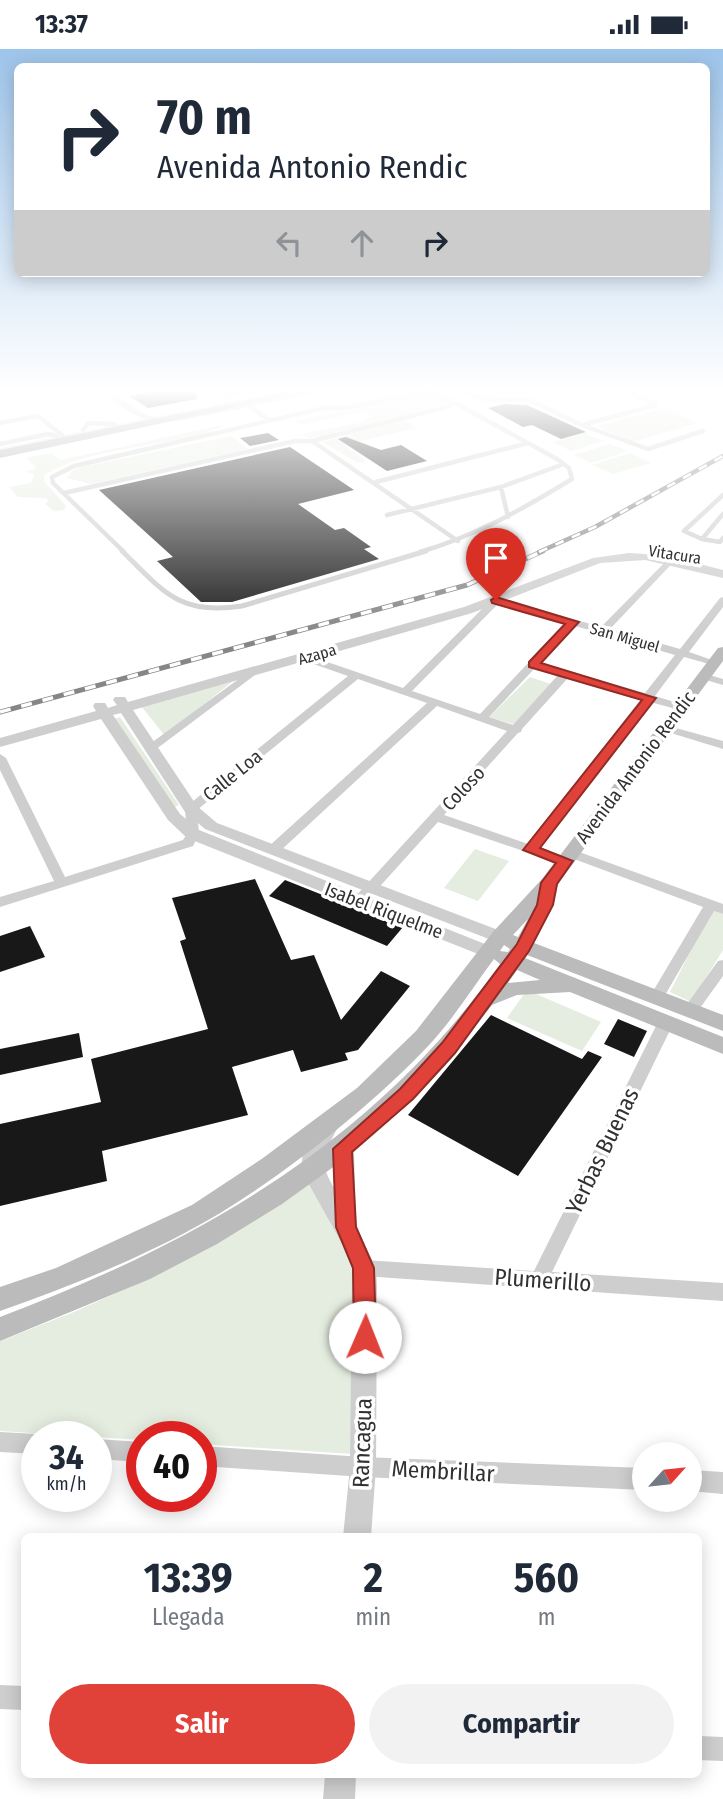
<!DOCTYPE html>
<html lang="es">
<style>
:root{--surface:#fff;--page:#f2f2f3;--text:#1f2937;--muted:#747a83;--accent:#e0423a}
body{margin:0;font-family:"Fira Sans Condensed",sans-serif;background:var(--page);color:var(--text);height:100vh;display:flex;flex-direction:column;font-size:26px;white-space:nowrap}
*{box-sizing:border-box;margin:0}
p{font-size:23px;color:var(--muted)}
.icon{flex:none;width:38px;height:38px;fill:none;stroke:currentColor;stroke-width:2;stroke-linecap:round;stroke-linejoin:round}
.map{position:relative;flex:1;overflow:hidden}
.panel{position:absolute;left:21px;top:1484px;width:681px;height:245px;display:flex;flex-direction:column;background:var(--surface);border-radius:10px;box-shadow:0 4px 18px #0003}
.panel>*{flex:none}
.hud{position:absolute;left:14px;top:14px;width:696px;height:214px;border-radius:10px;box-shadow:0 4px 18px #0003;background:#fff;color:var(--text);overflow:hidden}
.needle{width:46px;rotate:63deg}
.tools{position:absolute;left:632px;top:1393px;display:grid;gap:14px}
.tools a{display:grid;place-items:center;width:70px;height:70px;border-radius:50%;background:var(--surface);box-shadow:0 4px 18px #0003;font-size:35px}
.speed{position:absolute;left:21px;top:1372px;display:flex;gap:14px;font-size:35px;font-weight:700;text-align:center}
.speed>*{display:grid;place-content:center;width:91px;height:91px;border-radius:50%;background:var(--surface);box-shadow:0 4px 18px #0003;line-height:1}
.speed small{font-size:18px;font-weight:400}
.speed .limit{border:10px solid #d22;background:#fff;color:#111}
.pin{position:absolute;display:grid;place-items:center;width:60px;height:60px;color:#fff;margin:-72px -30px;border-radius:50% 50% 50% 0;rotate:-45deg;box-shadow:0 0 7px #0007}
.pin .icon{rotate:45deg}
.me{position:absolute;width:77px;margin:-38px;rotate:1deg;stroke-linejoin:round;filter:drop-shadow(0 0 5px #0008)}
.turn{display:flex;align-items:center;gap:24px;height:147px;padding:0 28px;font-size:32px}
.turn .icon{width:91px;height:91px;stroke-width:2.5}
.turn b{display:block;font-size:49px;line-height:60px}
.lanes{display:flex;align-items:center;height:66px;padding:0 28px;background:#0003;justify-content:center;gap:35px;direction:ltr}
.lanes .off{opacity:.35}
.eta{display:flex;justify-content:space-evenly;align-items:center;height:119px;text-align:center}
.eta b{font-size:42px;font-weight:700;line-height:49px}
.primary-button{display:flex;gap:14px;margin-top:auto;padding:14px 28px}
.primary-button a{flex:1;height:80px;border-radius:42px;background:var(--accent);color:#fff;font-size:28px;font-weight:700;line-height:80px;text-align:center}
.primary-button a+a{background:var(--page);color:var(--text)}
.status{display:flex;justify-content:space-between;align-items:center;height:49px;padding:0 35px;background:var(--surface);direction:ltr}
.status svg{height:19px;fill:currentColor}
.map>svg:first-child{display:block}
</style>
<div class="status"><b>13:37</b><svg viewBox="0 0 49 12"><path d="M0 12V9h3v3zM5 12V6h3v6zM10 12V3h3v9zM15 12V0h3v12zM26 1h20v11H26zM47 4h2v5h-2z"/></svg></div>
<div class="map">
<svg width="723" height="1750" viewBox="0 0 723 1750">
<rect width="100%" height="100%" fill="#fff"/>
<path fill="#e5ede0" d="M 276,343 L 288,343 L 0,402 L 0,399 Z
M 421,345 L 441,348 L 448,354 L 324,387 L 308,389 L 302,385 L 362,373 L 371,368 L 363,363 L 301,376 L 295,372 Z
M 664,359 L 698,374 L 633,393 L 597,377 Z
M 403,370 L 417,379 L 344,396 L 366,412 L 358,414 L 323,393 Z
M 222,376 L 225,377 C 214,380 205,385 194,388 C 153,396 77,404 44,426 L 44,432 L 66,457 L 64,461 L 54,462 L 45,455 L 49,451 L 45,449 L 18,448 L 9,438 L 31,434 L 35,425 L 26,423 L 37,419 L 26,409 L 51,404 L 60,411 Z
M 584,384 L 603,392 L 571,402 L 553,393 Z
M 232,387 L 248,400 L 91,435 L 67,429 L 73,421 L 82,418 Z
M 610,395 L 628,402 L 591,414 L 574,406 Z
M 630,404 L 651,414 L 613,425 L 592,416 Z
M 530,628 L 551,635 L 516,676 L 489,668 Z
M 233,632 L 165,687 L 141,657 Z
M 120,668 L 179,756 L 172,759 L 114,670 Z
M 475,800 L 509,812 L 478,852 L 444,839 Z
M 711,861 L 723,865 L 723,901 L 691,953 L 670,943 Z
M 527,941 L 601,973 L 582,1002 L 507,969 Z
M 309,1133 L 346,1199 L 354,1221 L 352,1405 L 201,1395 L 201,1388 L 142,1388 L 142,1391 L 0,1382 L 0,1292 L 74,1263 L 148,1230 Z"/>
<path fill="#181818" d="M 148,343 L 196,343 L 197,350 L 148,359 L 129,347 Z
M 505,355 L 527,356 L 586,383 L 561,390 L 532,376 L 523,378 L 488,359 Z
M 268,384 L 279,391 L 250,397 L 240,389 Z
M 346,388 L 381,401 L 401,396 L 427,412 L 387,422 L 338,390 Z
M 290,398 L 354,441 L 298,455 L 335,481 L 344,479 L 371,498 L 364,500 L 379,510 L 232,553 L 201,553 L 157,512 L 173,508 L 99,441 Z
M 255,830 L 291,911 L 314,906 L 341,971 L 381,922 L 410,937 L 358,1001 L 345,1004 L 348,1011 L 301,1023 L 293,1001 L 232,1018 L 248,1066 L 102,1102 L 107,1132 L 0,1157 L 0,1075 L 101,1053 L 91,1010 L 208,980 L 180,892 L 186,890 L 172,849 Z
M 285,831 L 403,878 L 387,897 L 269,847 Z
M 30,877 L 45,908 L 0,923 L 0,887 Z
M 491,966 L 582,1010 L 588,1002 L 602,1008 L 518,1127 L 408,1066 Z
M 618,970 L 647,982 L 634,1008 L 604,995 Z
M 79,984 L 83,1008 L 0,1026 L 0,1000 Z"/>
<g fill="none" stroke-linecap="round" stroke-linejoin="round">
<path stroke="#cecece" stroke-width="4.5" d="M 462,343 L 484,350 L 530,351 L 579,375 L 648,400 L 703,382
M 221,347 L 242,343
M 249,357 L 268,370
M 175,370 L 313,343
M 0,374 L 38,367 L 62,386
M 586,375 L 656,356 L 629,343
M 83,381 L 88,374 L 115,375
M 312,392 L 458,492
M 0,395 L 48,385 L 57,387
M 376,433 L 528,394
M 501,438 L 508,468
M 64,444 L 295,392 L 312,392 L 450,357 L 451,351
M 723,446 L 684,482 L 702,490 L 723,465
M 387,466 L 501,438 L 564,415
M 702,490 L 720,493 L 723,489
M 124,503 L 53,434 L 52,428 L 74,417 L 324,359 L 343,359 L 427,343
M 420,503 C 475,487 523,460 572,430 L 569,419 L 557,410 L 437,344 L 429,343"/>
<path stroke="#cecece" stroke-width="5" d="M 122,502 C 163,542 179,567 242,557 L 426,502"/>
<path fill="#cecece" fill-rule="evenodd" d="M 103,343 L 112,343 L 148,367 L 171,370 C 148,380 120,357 103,343 Z
M 678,500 L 681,501 L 681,505 L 610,580 L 680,600 L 720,549 L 723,548 L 723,558 L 689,603 L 718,613 L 713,616 L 684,608 L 655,647 L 684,656 L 684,660 L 680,661 L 650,653 L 539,799 L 570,809 L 572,812 L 570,815 L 565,816 L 438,773 L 364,855 L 354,855 L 352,852 L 354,849 L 507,682 L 437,657 L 278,804 L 268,804 L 266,801 L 268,798 L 427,654 L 358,630 L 197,761 L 199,785 L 193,797 L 0,858 L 0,848 L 54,832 L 0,721 L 0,705 L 6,709 L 65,828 L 183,791 L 187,785 L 185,760 L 187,757 L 348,627 L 302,611 L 302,607 L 310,607 L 403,639 L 493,549 L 499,549 L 601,578 ZM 498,555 L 566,574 L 480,665 L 412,642 ZM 575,577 L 675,606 L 645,644 L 540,614 ZM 535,619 L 558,626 L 513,676 L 489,668 ZM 568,629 L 641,650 L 528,795 L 444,766 L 518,684 L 521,683 L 522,680 Z
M 251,621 L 256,624 L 255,626 L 155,701 L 147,701 L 147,697 Z
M 703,624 L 723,630 L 723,636 L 699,629 L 699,625 Z
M 665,676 L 723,692 L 723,700 L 661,681 L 661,677 Z
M 571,800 L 723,855 L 723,865 L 714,862 L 661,953 L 651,953 L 649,949 L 703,858 L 566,807 L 564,804 L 566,801 Z
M 723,911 L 723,927 L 695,966 L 685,966 L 682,962 L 685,958 L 718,912 Z
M 666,967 L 671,969 L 674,973 L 552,1223 L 723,1234 L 723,1252 L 364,1227 L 357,1225 L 355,1219 L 357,1213 L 364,1211 L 534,1222 L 658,973 L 661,969 Z
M 0,1383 L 37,1385 L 44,1388 L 37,1388 L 37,1405 L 0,1403 Z
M 96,1390 L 142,1393 L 142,1413 L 96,1410 Z
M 201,1397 L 363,1408 L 644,1419 L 644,1441 L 363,1428 L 201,1417 Z
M 690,1421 L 723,1423 L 723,1445 L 690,1442 Z
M 0,1636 L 24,1637 L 24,1661 L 0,1660 Z
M 698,1687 L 723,1688 L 723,1712 L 698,1711 Z"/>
<path fill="#cecece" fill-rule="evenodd" d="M 629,504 C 662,505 692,513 723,521 L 723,529 L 645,511 L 600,514 L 472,564 L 133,661 L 197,757 L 217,774 L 506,884 L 509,888 L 506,892 L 494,892 L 205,780 L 185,763 L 121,664 L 113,666 L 180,765 L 199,781 L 495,899 L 498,903 L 495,907 L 483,907 L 187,789 L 168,771 L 101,670 L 0,698 L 0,689 L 96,662 L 93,657 L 95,654 L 105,654 L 108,659 L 117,656 L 113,651 L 115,648 L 125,648 L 128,653 L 464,558 L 593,509 Z
M 329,1068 L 336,1070 L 339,1076 C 325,1104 317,1110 334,1139 L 332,1100 L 336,1094 L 343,1091 L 350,1094 L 354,1100 L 356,1177 L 376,1219 L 377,1236 L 376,1418 L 371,1488 L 343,1488 L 350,1418 L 352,1219 L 345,1200 L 301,1121 L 303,1102 L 322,1070 Z
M 325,1726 L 356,1726 L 355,1750 L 323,1750 Z"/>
<path fill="#bbb" fill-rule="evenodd" d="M 723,598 L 723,612 L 558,835 L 550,863 L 534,894 L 723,966 L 723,982 L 527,906 L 525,909 L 723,988 L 723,1005 L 570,943 L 517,946 L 492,956 L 453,1006 L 401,1061 L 343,1111 L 282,1155 L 217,1195 L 150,1230 L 0,1292 L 0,1268 C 201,1192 374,1093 500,915 L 494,910 C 473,938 454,969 430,995 C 373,1056 282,1128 210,1170 C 144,1208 71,1237 0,1262 L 0,1238 L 56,1219 L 192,1156 L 263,1109 L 357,1039 L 416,982 L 493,883 L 542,830 L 718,599 ZM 528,870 L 518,888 L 513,886 ZM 504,896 L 510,900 L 508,903 L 500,902 ZM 517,921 L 540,931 L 508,934 Z"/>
<path fill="#a9a9a9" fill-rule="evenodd" d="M 286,343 L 307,343 L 0,409 L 0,401 Z"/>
<g stroke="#868686" stroke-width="4.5">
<path id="rail-far1" d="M 539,503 L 595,478 L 723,407"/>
</g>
<g stroke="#868686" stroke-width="5">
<path id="rail" d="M 0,663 L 467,536 L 543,502"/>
</g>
<use href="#rail-far1" stroke="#fff" stroke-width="2.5" stroke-dasharray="9" stroke-linecap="butt"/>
<use href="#rail" stroke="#fff" stroke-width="3.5" stroke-dasharray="11" stroke-linecap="butt"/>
</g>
<linearGradient id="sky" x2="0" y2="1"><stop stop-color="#9dc4ea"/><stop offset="0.58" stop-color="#fff"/><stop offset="1" stop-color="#fff" stop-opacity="0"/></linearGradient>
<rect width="723" height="588" fill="url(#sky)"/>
<path fill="#e0423a" stroke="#922b26" stroke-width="2" d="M 496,548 L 579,573 L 541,614 L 656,649 L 540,799 L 573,812 L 557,835 L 553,856 L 529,902 L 455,1004 L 413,1050 L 352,1103 L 356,1178 L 374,1219 L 376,1288 L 372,1295 L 365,1298 L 357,1295 L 354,1288 L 353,1219 L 336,1178 L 333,1100 L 400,1040 L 442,994 L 517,895 L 537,856 L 541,834 L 556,814 L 523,801 L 642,651 L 529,618 L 529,613 L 565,575 L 492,554 L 491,551 Z"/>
<g text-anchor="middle" stroke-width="7" stroke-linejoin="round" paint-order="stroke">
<g font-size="16" fill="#313131" stroke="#fff">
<text transform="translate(675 505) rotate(9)" y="6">Vitacura</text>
<text transform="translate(625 588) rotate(16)" y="6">San Miguel</text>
<text transform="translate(317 605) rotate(-16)" y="6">Azapa</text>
</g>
<g font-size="19" fill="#313131" stroke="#fff">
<text transform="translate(635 718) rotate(-53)" y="7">Avenida Antonio Rendic</text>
<text transform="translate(232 726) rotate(-39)" y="7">Calle Loa</text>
<text transform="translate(463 739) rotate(-47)" y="7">Coloso</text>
<text transform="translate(384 861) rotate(21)" y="7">Isabel Riquelme</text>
</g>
<g font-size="23" fill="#313131" stroke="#fff">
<text transform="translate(602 1102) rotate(-64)" y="8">Yerbas Buenas</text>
<text transform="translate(543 1231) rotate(4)" y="8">Plumerillo</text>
<text transform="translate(362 1394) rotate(-88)" y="8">Rancagua</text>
<text transform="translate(443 1422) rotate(3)" y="8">Membrillar</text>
</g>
</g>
</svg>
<div class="tools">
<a><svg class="needle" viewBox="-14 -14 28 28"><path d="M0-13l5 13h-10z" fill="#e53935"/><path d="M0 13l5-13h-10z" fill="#747a83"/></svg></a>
</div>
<div class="speed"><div>34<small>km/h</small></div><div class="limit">40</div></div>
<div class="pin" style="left:496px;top:551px;background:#d93025"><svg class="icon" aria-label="arrive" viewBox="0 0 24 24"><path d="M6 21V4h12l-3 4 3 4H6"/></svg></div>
<svg class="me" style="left:365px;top:1288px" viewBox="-20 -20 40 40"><circle r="19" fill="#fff"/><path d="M0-13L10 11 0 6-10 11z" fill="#e0423a"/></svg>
<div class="hud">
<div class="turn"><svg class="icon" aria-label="right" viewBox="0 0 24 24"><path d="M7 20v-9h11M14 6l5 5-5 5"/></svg><div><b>70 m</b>Avenida Antonio Rendic</div></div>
<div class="lanes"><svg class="icon off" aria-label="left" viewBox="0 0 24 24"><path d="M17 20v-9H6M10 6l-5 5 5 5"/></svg><svg class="icon off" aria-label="ahead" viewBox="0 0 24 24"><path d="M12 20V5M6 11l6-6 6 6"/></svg><svg class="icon" aria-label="right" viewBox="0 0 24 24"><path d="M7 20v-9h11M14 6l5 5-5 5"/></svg></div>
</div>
<section class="panel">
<div class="eta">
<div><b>13:39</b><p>Llegada</p></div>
<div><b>2</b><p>min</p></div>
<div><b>560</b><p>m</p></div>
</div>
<div class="primary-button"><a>Salir</a><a>Compartir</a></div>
</section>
</div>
